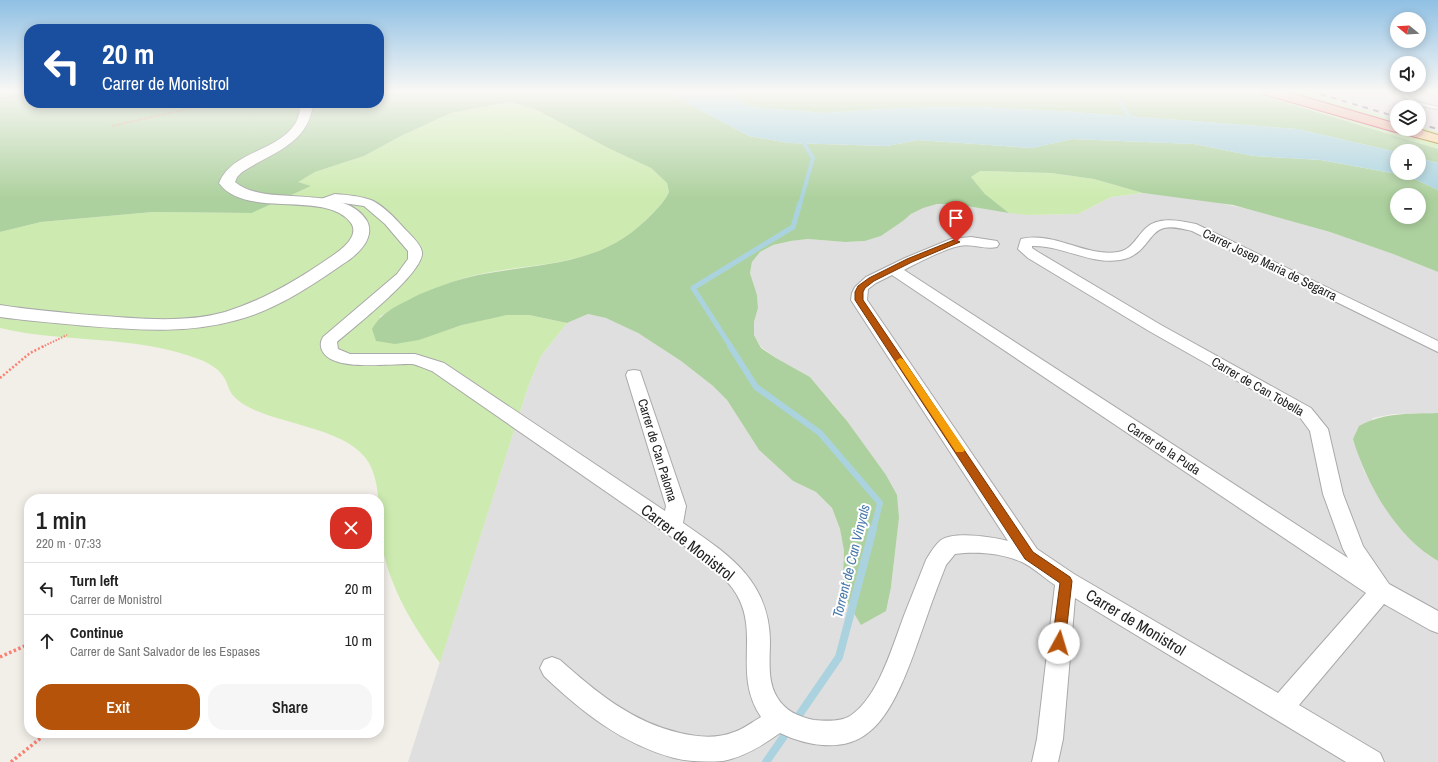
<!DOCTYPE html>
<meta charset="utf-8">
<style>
:root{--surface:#fff;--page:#f6f6f6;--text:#222;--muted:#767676;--line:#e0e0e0;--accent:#b45309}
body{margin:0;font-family:"Archivo Narrow",sans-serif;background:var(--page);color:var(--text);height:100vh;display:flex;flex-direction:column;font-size:15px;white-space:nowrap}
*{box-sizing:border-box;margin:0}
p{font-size:13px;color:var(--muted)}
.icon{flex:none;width:22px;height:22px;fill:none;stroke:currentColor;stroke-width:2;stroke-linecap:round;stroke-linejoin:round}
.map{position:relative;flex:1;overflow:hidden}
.details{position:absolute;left:24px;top:494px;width:360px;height:244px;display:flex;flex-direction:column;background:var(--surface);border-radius:16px;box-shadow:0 2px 10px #0003}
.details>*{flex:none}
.guide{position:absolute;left:24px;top:24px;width:360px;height:84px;border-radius:16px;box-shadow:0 2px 10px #0003;background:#1a4fa0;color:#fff;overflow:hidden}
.needle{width:26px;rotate:288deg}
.buttons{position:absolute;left:1390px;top:12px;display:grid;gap:8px}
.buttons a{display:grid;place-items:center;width:36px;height:36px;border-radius:50%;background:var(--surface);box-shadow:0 2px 10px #0003;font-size:20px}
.pin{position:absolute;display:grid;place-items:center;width:34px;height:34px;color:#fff;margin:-41px -17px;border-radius:50% 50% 50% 0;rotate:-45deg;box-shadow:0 0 4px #0007}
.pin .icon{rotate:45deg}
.me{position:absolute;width:44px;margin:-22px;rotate:6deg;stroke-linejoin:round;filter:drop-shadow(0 0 3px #0008)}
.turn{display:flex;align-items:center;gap:14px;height:84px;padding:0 12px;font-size:18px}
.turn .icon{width:52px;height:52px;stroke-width:2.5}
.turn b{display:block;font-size:28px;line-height:34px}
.round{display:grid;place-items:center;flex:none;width:42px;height:42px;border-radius:16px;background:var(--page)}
.overview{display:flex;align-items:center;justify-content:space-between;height:68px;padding:0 12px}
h1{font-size:24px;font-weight:600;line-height:30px}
.cta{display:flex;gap:8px;margin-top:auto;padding:8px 12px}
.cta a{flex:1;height:46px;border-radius:16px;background:var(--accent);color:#fff;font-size:16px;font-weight:600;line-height:46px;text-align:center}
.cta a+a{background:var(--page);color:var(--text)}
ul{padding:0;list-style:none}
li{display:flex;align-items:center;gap:12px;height:52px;padding:0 12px;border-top:1px solid var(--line)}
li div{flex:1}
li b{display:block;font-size:15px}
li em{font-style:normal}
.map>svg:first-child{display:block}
</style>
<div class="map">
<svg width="1438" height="762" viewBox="0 0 1438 762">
<rect width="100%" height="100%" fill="#f2efe9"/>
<path fill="#e0dfdf" d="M 1143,193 L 1215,202 L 1252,210 L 1330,232 L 1393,254 L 1438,272 L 1438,413 L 1393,414 L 1373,418 L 1358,454 L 1364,471 L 1388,512 L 1405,533 L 1429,556 L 1438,561 L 1438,762 L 408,762 L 528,387 L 541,356 L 567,323 L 588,314 L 606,318 L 623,325 L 638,333 L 681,361 L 713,386 L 727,400 L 759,450 L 793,481 L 816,492 L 832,508 L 840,529 L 844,551 L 843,574 L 846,600 L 891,587 L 899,518 L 847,421 L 835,406 L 810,377 L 776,358 L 761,347 L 754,335 L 754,322 L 758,308 L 757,295 L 750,273 L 752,262 L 760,252 L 773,245 L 791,241 L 808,239 L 845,242 L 865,241 L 881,236 L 903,221 L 911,214 L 923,207 L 937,204 L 955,204 L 1027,215 L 1078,214 L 1111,197 Z"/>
<path fill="#ebdbe8" d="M 1298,91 L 1438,91 L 1438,132 L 1419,126 L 1419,107 L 1397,107 L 1397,120 Z"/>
<path fill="#cdebb0" d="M 1248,91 L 1298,91 L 1397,120 L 1397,129 L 1419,129 L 1419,126 L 1438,132 L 1438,149 Z
M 510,102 L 537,110 L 608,148 L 651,168 L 667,183 L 669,192 C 664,203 655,211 646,220 C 596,269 538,261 476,275 C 441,284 409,298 379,317 L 441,332 L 484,318 L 507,315 L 529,315 L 567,323 L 541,356 L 528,387 L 440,663 C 414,627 391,591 382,546 C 376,517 383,489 369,463 C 351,431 289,425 257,411 C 248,407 235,401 230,391 C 228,387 227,383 225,379 C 220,370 211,364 201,360 C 134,334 68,344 0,328 L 0,232 L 41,222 L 153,212 L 252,213 L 311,186 L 297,182 L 315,172 L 364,156 L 401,136 L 451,113 Z
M 980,171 L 1051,173 L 1094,179 L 1143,193 L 1111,197 L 1078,214 L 1027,215 L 1009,213 L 985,194 L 971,177 Z"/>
<path fill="#add19e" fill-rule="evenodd" d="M 0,91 L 29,91 L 29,103 L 379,103 L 379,91 L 665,91 L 749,136 L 789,143 L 887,146 L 918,140 L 1032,148 L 1072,139 L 1194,144 L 1254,156 L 1321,160 L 1408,176 L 1438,190 L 1438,272 L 1393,254 L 1330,232 L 1233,205 L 1143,193 L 1094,179 L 1051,173 L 980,171 L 971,177 L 985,194 L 1009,213 L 955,204 L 937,204 L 923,208 L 911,214 L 903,221 L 881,236 L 865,241 L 845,242 L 808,239 L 791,241 L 773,245 L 760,252 L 752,262 L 750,273 L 757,295 L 758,308 L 754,322 L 754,335 L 761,348 L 776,358 L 810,377 L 847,421 L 886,475 L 897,495 L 899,518 L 891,587 L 886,611 L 861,625 L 846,600 L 843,574 L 844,551 L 840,529 L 832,508 L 816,492 L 793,481 L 759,450 L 727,400 L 713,386 L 681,361 L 638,333 L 606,318 L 588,314 L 567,323 L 529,315 L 507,315 L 462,325 L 419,340 L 395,344 L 376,341 L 372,329 C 382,312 395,307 412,298 C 432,288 456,280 478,275 C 538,263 598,267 646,220 C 655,211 664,203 669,192 L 667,183 L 651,168 L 608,148 L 537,110 L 510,102 L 451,113 L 401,136 L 364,156 L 315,172 L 298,182 L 311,186 L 252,213 L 153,212 L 41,222 L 0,232 ZM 1397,195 L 1419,195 L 1419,217 L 1397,217 Z
M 722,91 L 1248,91 L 1438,149 L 1438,163 L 1419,158 L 1419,151 L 1397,152 L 1297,129 L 1060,111 L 977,107 L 895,108 L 826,113 L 751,107 Z
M 1438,413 L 1438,561 C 1396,537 1366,483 1353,439 L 1359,426 C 1385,412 1409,414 1438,413 Z"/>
<path fill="#aad3df" d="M 665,91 L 722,91 L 751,107 L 826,113 L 895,108 L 977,107 L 1060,111 L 1297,129 L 1397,152 L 1397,173 L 1419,173 L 1419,158 L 1438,163 L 1438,190 L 1408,176 L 1321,160 L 1254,156 L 1194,144 L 1072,139 L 1032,148 L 918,140 L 887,146 L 789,143 L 749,136 Z"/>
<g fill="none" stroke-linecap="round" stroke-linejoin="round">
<path stroke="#aad3df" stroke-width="4" d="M 1121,91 C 1116,103 1128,114 1136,122
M 800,204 L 813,158 L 800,137"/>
<path stroke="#aad3df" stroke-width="5" d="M 731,347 L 693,288 L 793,227 L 800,203"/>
<path stroke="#aad3df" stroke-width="6" d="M 730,346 L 756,387 L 820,433 L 880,503 L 873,530"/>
<path stroke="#aad3df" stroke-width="8" d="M 795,721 L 839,657 L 873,529
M 766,762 L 789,729"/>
<g stroke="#a9a9a9" stroke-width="2">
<path id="service" d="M 1405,91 L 1413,91 L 1408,95 L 1418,102 L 1438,107 L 1438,109 C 1425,107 1412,105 1403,95 Z
M 1423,91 L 1431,91 L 1438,93 L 1438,96 Z"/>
</g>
<g stroke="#a9a9a9" stroke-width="2">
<path id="minor" d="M 335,194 C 347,195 360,196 371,200 C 381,204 395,218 402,226 C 408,233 420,242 422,252 C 425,272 353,328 337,342 L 338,349 L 350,354 L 415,354 L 444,363 L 665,511 L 666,506 L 626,375 L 628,371 L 634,370 L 640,371 L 686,506 L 683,523 C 728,554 769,580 770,641 C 770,659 767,681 777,697 C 785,711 799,717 814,720 C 825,721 840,722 850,716 C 879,697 893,644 905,613 C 912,595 919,578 926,560 C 930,553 935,545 941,540 C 955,531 993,537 1008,541 L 851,300 L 852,293 L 855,287 L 866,277 L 905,258 L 951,239 L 971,237 L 997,241 L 999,244 L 997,247 C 985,250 972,243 959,246 C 945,249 917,263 904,270 L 1348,558 L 1343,549 L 1323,494 L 1310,431 L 1299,416 L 1149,331 L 1028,258 L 1018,249 L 1021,239 C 1054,231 1085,257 1118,252 C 1132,250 1137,236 1146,228 C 1159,216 1180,221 1196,224 L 1438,341 L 1438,352 L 1192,231 C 1183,229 1173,226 1164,228 C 1148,232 1146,256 1120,260 C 1090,265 1062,245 1032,246 L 1032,248 L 1038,252 L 1161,325 L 1311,408 L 1328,429 L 1343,494 L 1363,546 L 1389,584 L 1438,611 L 1438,633 L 1430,630 L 1384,604 L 1299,705 L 1380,753 L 1384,762 L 1346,762 L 1075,598 L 1063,739 L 1058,762 L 1032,762 L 1037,739 L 1055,585 C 1044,578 1033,567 1022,562 C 1001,553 976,551 955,554 L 946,565 C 939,583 932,601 926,619 C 914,652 897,710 869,732 C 844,753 807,746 780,733 C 763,745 744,757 723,761 C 707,762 690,762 674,758 C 622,744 582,712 544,676 L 540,668 L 544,660 L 552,657 L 560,660 C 596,692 632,722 680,733 C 697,737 717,739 734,732 C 744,729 752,722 761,717 C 734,677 757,638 740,601 C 730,578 705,562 686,547 L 432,371 C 426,369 418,365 412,364 C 390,363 335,372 323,352 C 320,347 320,342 323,337 L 397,274 L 408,259 L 408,251 L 385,224 L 364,206 L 336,202 L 322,207 L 318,206 L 316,203 L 318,200 ZM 892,275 L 1366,593 L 1278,693 L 1074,574 L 1037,549 L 867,300 L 868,289 L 876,283 Z"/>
</g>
<g stroke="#a9a9a9" stroke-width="2">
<path id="tertiary" d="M 301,103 L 313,103 C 309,144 273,152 242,172 L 237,177 L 235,182 C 264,208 344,182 367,221 C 376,239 356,256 343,264 C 310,287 275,310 237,320 C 187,334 138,330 87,326 C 58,323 29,321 0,317 L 0,305 C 30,310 60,312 90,315 C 134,318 182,324 225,312 C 264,300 299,279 332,256 C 341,250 360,236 351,223 C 327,189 245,220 219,183 C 232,151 277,152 295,124 C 299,118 300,110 301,103 Z"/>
</g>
<g stroke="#a06b00" stroke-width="2">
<path id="primary" d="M 1418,129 L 1438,135 L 1438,143 L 1412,136 L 1410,133 L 1412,130 Z"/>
</g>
<g stroke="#dc2a67" stroke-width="2">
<path id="trunk" d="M 1262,91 L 1284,91 L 1397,124 L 1397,129 L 1422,130 L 1424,133 L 1422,136 L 1417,137 L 1392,131 L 1263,94 Z"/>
</g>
<path stroke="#fa8072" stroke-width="1.5" stroke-dasharray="1.5 1.5" stroke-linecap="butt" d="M 0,99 L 29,95
M 112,126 L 214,103"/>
<path stroke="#fa8072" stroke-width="2" stroke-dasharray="1.5 1.5" stroke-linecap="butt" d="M 42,347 L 67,335"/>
<path stroke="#fa8072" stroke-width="2.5" stroke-dasharray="2 2" stroke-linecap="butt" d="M 0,378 L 30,353 L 44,346"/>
<path stroke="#fa8072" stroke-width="3.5" stroke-dasharray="2.5 2.5" stroke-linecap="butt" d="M 0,657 L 29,644
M 11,762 L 47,733"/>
<use href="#service" fill="#fff" fill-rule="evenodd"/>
<use href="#minor" fill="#fff" fill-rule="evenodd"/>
<use href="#tertiary" fill="#fff" fill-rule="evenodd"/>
<use href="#primary" fill="#fcd6a4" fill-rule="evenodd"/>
<use href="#trunk" fill="#f2b4a3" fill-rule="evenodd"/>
<path stroke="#707070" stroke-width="2" stroke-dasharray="5.5 5.5" stroke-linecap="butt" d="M 1310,91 L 1397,117
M 1419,124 L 1438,129"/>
</g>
<linearGradient id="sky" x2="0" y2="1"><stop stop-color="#8fc0e4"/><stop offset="0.46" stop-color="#f9f8f5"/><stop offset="1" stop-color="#f9f8f5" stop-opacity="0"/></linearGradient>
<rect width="1438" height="198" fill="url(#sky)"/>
<path fill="#b45309" stroke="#753606" d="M 954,240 L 956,240 L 960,242 L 912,262 L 874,281 L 865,288 L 863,292 L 863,300 L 1033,552 L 1070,577 L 1072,581 L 1065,643 L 1063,647 L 1059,649 L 1054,647 L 1052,643 L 1060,583 L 1025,559 L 855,300 L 855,292 L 858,286 L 869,278 L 907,259 Z"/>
<path fill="#f59e0b" d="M 900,358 L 903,359 L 963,447 L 965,450 L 963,452 L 956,452 L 896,361 Z"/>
<g text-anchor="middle" stroke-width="4" stroke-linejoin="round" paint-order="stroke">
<g font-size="13" fill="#222" stroke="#fff">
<text transform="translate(1270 264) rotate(26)" y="5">Carrer Josep Maria de Segarra</text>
<text transform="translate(1258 386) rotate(30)" y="5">Carrer de Can Tobella</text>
<text transform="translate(1164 448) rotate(33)" y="5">Carrer de la Puda</text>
<text transform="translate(658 450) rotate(73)" y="5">Carrer de Can Paloma</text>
</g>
<g font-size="14" font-style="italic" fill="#4a7aab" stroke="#fff">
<text transform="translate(851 561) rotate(-76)" y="5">Torrent de Can Vinyals</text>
</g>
<g font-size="16" fill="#222" stroke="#fff">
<text transform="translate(688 542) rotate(38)" y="6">Carrer de Monistrol</text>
<text transform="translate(1136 622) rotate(31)" y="6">Carrer de Monistrol</text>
</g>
</g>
</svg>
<div class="buttons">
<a><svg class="needle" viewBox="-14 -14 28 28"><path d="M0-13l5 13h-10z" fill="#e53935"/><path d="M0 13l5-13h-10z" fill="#767676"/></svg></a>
<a><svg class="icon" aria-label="sound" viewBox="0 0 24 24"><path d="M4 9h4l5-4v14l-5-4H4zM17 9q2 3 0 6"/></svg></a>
<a><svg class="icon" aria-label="layers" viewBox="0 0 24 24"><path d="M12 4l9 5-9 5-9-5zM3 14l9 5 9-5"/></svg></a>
<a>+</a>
<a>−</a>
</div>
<div class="pin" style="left:956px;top:242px;background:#d93025"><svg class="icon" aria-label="arrive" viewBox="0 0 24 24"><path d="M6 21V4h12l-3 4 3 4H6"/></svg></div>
<svg class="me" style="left:1059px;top:643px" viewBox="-20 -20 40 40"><circle r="19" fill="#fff"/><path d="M0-13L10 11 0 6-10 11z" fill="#b45309"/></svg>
<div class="guide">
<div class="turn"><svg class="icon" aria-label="left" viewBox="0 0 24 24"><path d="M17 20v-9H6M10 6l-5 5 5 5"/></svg><div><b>20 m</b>Carrer de Monistrol</div></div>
</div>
<section class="details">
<div class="overview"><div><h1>1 min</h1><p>220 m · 07:33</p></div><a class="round" style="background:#d93025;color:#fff"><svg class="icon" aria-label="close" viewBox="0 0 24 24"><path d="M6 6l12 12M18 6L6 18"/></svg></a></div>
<ul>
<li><svg class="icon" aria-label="left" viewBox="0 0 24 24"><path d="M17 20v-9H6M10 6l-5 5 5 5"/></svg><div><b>Turn left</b><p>Carrer de Monistrol</p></div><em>20 m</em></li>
<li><svg class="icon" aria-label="ahead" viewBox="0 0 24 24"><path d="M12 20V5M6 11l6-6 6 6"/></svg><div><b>Continue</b><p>Carrer de Sant Salvador de les Espases</p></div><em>10 m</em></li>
</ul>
<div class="cta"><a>Exit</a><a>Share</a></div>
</section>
</div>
